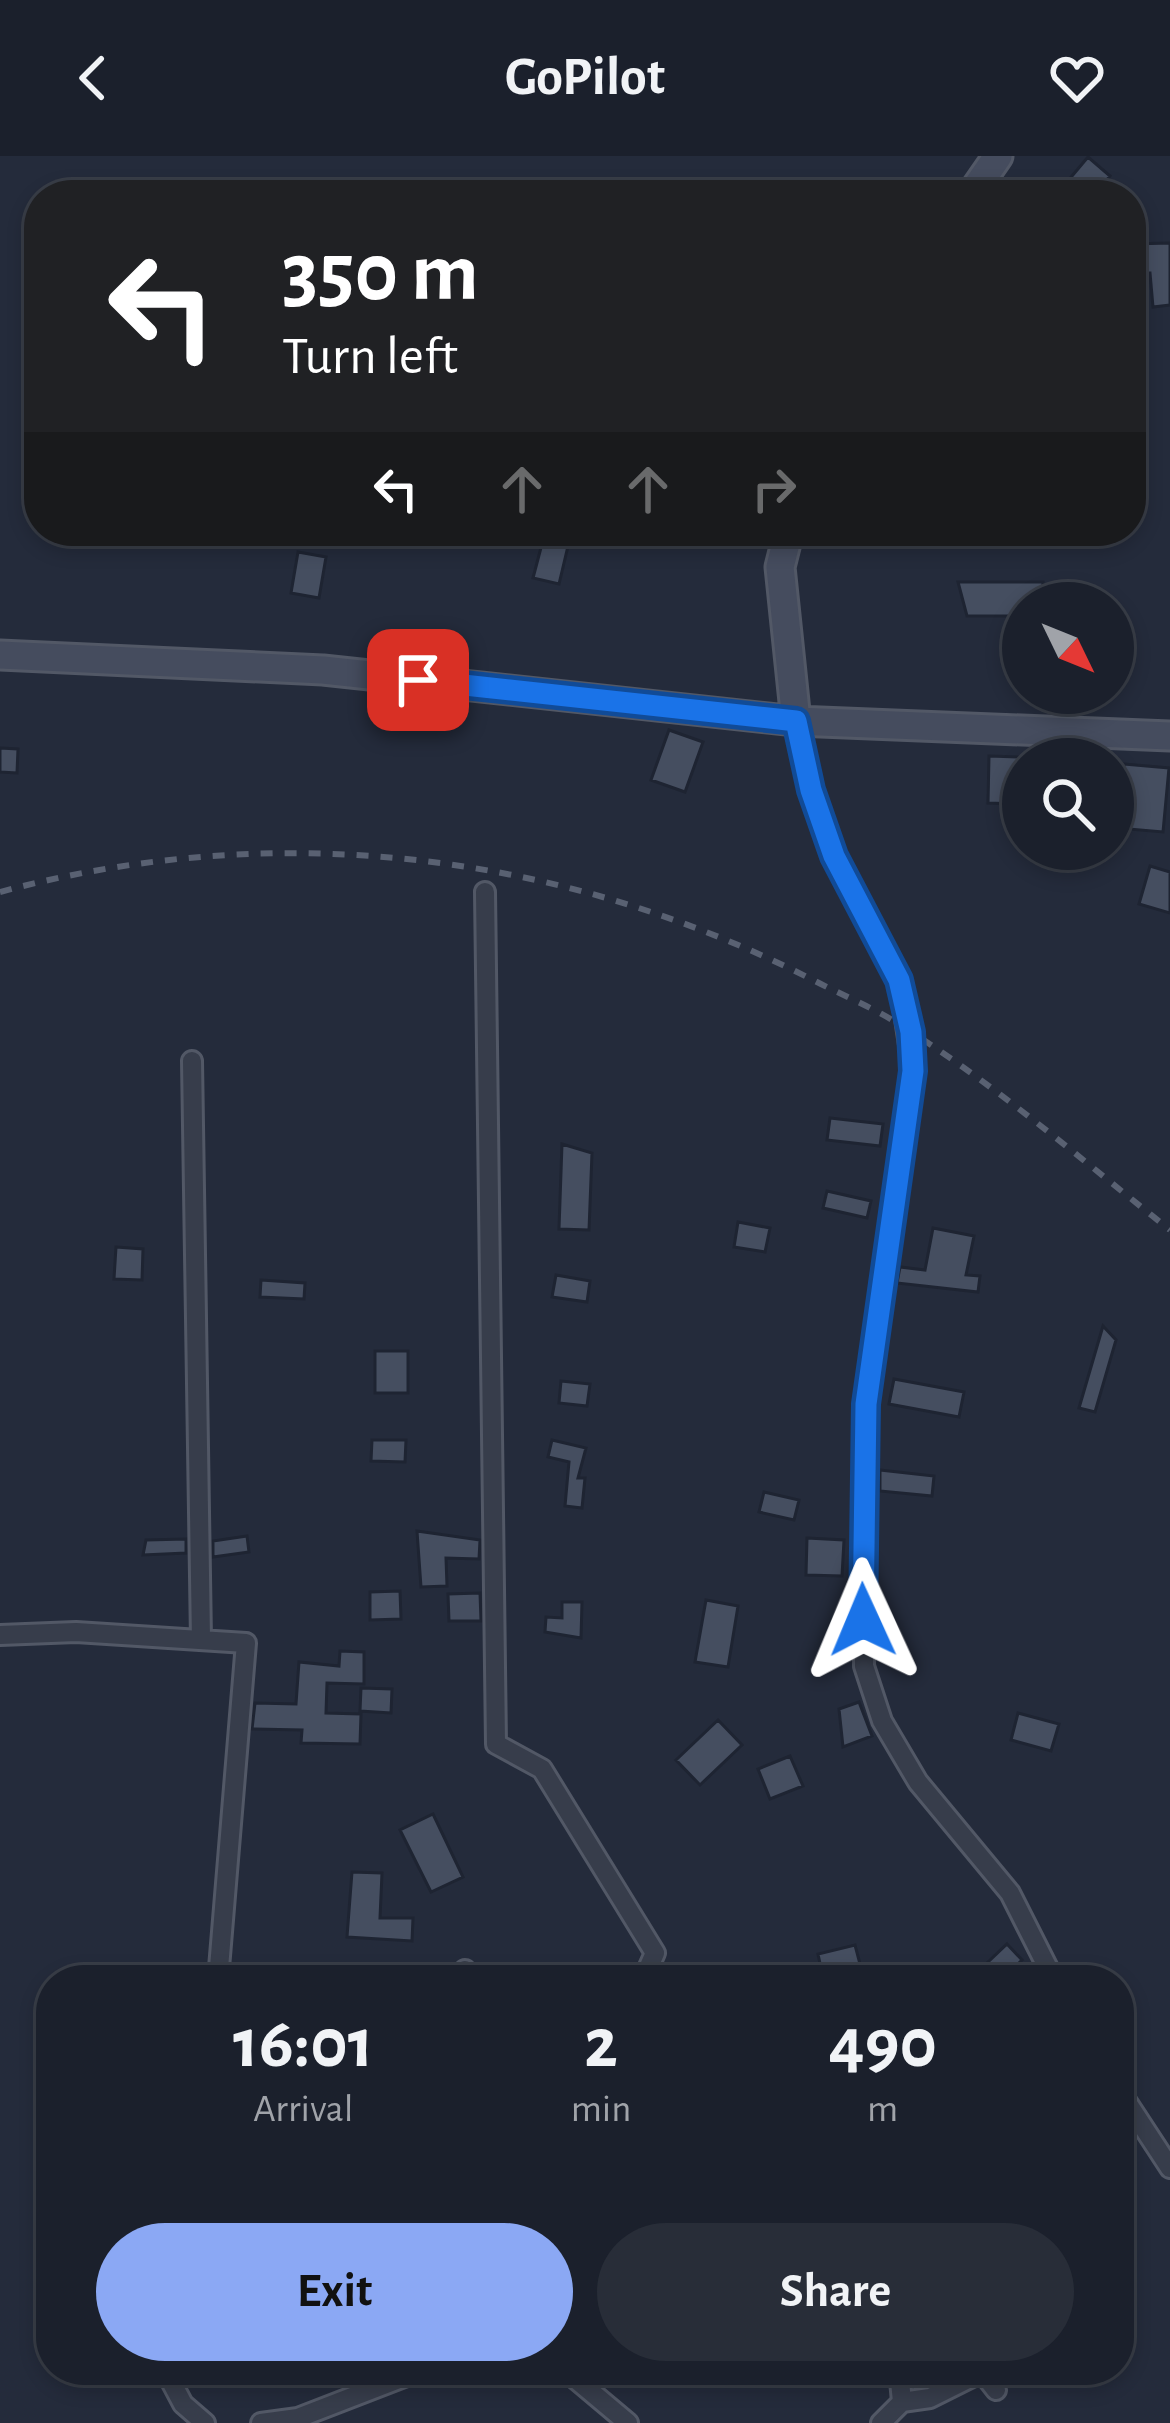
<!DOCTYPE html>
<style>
:root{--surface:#1b202c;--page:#282d38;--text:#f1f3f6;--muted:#a0a3a9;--line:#393e48;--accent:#8ba8f4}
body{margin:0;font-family:"Alegreya Sans",sans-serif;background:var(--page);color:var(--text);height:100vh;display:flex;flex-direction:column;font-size:45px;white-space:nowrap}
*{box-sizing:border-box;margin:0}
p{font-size:39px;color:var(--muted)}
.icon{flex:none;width:66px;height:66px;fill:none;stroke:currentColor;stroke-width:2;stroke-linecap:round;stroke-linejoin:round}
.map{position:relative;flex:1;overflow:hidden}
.drawer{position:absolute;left:36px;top:1809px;width:1098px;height:420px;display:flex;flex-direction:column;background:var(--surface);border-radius:48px;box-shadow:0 6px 18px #0003,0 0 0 3px var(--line)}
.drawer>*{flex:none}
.guide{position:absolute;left:24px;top:24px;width:1122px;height:366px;border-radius:48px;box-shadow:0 6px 18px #0003,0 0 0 3px var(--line);background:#202124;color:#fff;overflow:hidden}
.needle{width:78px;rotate:133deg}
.buttons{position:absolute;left:1002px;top:426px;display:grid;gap:24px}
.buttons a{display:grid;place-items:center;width:132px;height:132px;border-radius:50%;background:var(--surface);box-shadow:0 6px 18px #0003,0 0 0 3px var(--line);font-size:60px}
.pin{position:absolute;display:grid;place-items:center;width:102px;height:102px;color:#fff;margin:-51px;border-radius:24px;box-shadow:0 6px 18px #0006}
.me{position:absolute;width:132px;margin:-66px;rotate:359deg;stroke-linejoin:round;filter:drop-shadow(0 0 9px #0008)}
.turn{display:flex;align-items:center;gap:42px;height:252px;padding:0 60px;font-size:54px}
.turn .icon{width:156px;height:156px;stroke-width:2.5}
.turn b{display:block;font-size:84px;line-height:102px}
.lanes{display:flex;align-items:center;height:114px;padding:0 60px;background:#0003;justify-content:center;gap:60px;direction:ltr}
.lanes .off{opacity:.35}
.eta{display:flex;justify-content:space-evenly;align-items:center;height:204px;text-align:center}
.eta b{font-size:72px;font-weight:700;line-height:84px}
.primary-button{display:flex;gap:24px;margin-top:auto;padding:24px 60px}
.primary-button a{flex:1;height:138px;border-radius:72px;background:var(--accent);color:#111;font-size:48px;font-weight:700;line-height:138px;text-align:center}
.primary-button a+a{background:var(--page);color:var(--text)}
header{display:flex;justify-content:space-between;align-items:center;height:156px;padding:0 60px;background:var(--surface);font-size:54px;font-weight:700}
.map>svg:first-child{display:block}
</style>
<header><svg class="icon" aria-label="back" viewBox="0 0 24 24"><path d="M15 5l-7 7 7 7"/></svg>GoPilot<svg class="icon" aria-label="heart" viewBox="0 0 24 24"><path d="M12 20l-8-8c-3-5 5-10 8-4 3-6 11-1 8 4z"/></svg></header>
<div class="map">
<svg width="1170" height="2267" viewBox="0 0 1170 2267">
<rect width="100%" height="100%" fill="#242b3b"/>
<path fill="#454e60" stroke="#1e2432" stroke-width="3" d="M 1088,1 L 1110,20 L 1094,39 L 1056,39 Z
M 1170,87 L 1170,149 L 1153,151 L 1150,117 L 1131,117 L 1131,88 Z
M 543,384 L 568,390 L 559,428 L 533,422 Z
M 298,396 L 326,401 L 319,442 L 291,437 Z
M 958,426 L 1043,426 L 1042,447 L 1023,447 L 1023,460 L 967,460 Z
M 669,574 L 703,586 L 685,636 L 651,624 Z
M 0,592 L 18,593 L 17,617 L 0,616 Z
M 989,600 L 1019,601 L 1018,648 L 988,647 Z
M 1124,608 L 1169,612 L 1163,676 L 1117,672 Z
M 1150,710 L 1170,716 L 1170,757 L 1139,748 Z
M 830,962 L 883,968 L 880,990 L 827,984 Z
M 562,988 L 592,997 L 589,1074 L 559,1073 Z
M 827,1035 L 871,1045 L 867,1062 L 823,1052 Z
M 738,1066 L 770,1072 L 765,1096 L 734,1091 Z
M 933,1072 L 974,1080 L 966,1119 L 980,1120 L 978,1136 L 897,1127 L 900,1111 L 925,1114 Z
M 116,1091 L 143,1093 L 142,1124 L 114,1123 Z
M 556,1119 L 590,1125 L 587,1146 L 552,1141 Z
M 261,1124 L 305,1127 L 304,1143 L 260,1141 Z
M 1103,1170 L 1116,1184 L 1095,1256 L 1079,1252 Z
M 375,1195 L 408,1195 L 408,1237 L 375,1237 Z
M 894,1223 L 964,1236 L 959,1261 L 889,1248 Z
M 561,1225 L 590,1228 L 587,1250 L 559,1247 Z
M 372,1284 L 406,1284 L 405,1306 L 371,1305 Z
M 552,1284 L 586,1292 L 578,1322 L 585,1322 L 582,1352 L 565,1350 L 569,1306 L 548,1301 Z
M 880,1314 L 934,1320 L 932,1340 L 880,1335 Z
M 764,1336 L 799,1344 L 794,1364 L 759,1356 Z
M 417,1375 L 480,1384 L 479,1403 L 446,1402 L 447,1430 L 421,1431 Z
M 247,1380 L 249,1396 L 213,1401 L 213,1385 Z
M 807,1382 L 844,1384 L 842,1420 L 806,1419 Z
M 186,1383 L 186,1397 L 143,1399 L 146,1384 Z
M 400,1435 L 401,1463 L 370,1464 L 370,1436 Z
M 480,1437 L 481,1465 L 449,1465 L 448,1438 Z
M 706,1444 L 738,1450 L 728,1511 L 695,1506 Z
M 562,1446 L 582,1446 L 581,1482 L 545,1476 L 546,1461 L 562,1462 Z
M 340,1495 L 364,1496 L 364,1528 L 327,1527 L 326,1557 L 361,1558 L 360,1588 L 301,1587 L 302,1574 L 252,1573 L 255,1547 L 296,1548 L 299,1506 L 339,1510 Z
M 361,1532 L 392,1533 L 391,1557 L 360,1555 Z
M 859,1546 L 872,1580 L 843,1591 L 839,1553 Z
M 1018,1557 L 1059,1568 L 1051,1595 L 1011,1584 Z
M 718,1564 L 742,1589 L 700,1629 L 676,1604 Z
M 790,1600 L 803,1630 L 770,1643 L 758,1613 Z
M 433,1658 L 463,1721 L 431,1736 L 400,1674 Z
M 352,1716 L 382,1717 L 380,1762 L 413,1762 L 412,1785 L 347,1781 Z
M 1007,1788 L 1022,1804 L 1002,1823 L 987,1807 Z
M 855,1789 L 860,1808 L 822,1817 L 818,1798 Z"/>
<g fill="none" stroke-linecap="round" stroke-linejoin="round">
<g stroke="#525866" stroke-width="24">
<path id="street" d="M 796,565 L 811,634 L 834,700 L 899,824 L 913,915 L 867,1248 L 864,1510 L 882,1565 L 918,1626 L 1010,1737 L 1054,1824
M 485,736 L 496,1588 L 542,1613 L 655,1797 L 643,1824
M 192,905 L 201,1484
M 0,1479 L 76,1476 L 246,1487 L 218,1824
M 465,1814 L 470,1824
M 1119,1934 L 1170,2012
M 165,2214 L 183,2248 L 205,2267
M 565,2214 L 628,2267
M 902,2246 L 930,2242 L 982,2216 L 996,2234
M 261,2267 L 298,2262
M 299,2267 L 298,2262 L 422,2214
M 881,2267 L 902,2246 L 899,2214"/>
</g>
<g stroke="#525866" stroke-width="33">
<path id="secondary" d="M 971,39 L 998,0
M 789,375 L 780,411 L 796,565
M 0,499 L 323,514 L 796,565 L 1170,580"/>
</g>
<use href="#street" stroke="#373d4b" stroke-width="18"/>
<use href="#secondary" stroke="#454c5e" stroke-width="27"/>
<path stroke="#596172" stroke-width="6" stroke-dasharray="12 12" stroke-linecap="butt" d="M 0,736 C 274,662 560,695 813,824 C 842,839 874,852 902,870 C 997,930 1082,1004 1170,1074"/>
</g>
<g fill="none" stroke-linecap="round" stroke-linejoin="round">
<g stroke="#114b97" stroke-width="30">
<path id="route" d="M 418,524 L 796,565 L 811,634 L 834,700 L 899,824 L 911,876 L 913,915 L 866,1248 L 863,1464"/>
</g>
<use href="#route" stroke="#1a73e8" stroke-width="21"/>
</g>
</svg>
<div class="buttons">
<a><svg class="needle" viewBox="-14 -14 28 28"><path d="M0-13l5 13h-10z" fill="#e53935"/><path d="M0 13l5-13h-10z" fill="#a0a3a9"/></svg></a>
<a><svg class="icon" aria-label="search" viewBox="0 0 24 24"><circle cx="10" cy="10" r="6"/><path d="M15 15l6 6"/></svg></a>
</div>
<div class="pin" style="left:418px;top:524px;background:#d93025"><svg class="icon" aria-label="arrive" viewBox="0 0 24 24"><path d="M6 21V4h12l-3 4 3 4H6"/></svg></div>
<svg class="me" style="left:863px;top:1464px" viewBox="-20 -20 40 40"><path d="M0-17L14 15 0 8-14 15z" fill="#1a73e8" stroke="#fff" stroke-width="4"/></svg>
<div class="guide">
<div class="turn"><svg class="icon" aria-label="left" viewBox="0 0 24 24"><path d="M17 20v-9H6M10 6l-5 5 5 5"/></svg><div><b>350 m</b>Turn left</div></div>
<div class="lanes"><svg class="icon" aria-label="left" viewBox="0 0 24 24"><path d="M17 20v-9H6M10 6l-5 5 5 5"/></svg><svg class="icon off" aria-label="ahead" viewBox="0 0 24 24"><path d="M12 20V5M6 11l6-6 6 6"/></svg><svg class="icon off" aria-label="ahead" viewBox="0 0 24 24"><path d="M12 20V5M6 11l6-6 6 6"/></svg><svg class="icon off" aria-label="right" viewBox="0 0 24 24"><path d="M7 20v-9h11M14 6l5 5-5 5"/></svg></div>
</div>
<section class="drawer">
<div class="eta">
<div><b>16:01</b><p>Arrival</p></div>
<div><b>2</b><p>min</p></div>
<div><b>490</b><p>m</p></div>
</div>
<div class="primary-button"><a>Exit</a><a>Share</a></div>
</section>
</div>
